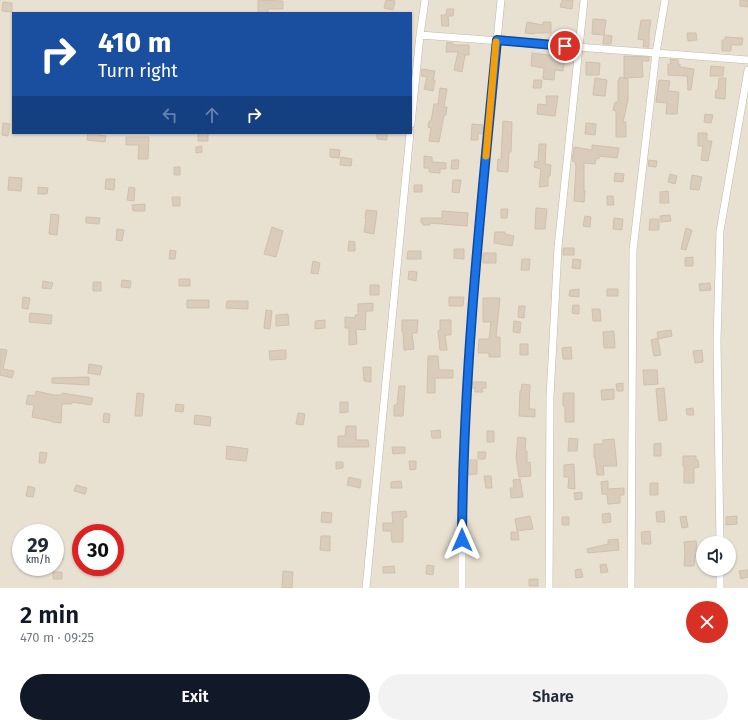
<!DOCTYPE html>
<meta charset="utf-8">
<style>
:root{--surface:#fff;--page:#f2f2f3;--text:#1f2937;--muted:#747a83;--accent:#111827}
body{margin:0;font-family:"Fira Sans",sans-serif;background:var(--page);color:var(--text);height:100vh;display:flex;flex-direction:column;font-size:15px;white-space:nowrap}
*{box-sizing:border-box;margin:0}
p{font-size:13px;color:var(--muted)}
.icon{flex:none;width:22px;height:22px;fill:none;stroke:currentColor;stroke-width:2;stroke-linecap:round;stroke-linejoin:round}
.map{position:relative;height:588px;overflow:hidden}
.details{display:flex;flex-direction:column;background:var(--surface);flex:1}
.details>*{flex:none}
.top-card{position:absolute;left:12px;top:12px;width:400px;height:122px;border-radius:0px;box-shadow:0 1px 3px #0004;background:#1a4fa0;color:#fff;overflow:hidden}
.controls{position:absolute;left:696px;top:536px;display:grid;gap:8px}
.controls a{display:grid;place-items:center;width:40px;height:40px;border-radius:50%;background:var(--surface);box-shadow:0 1px 3px #0004;font-size:20px}
.speed{position:absolute;left:12px;top:524px;display:flex;gap:8px;font-size:20px;font-weight:700;text-align:center}
.speed>*{display:grid;place-content:center;width:52px;height:52px;border-radius:50%;background:var(--surface);box-shadow:0 1px 3px #0004;line-height:1}
.speed small{font-size:10px;font-weight:400}
.speed .limit{border:6px solid #d22;background:#fff;color:#111}
.pin{position:absolute;display:grid;place-items:center;width:34px;height:34px;color:#fff;margin:-17px;border:2px solid #fff;border-radius:50%;box-shadow:0 1px 4px #0007}
.me{position:absolute;width:44px;margin:-22px;rotate:0deg;stroke-linejoin:round;filter:drop-shadow(0 0 3px #0008)}
.turn{display:flex;align-items:center;gap:14px;height:84px;padding:0 20px;font-size:18px}
.turn .icon{width:52px;height:52px;stroke-width:2.5}
.turn b{display:block;font-size:28px;line-height:34px}
.lanes{display:flex;align-items:center;height:38px;padding:0 20px;background:#0003;justify-content:center;gap:20px;direction:ltr}
.lanes .off{opacity:.35}
.round{display:grid;place-items:center;flex:none;width:42px;height:42px;border-radius:21px;background:var(--page)}
.summary{display:flex;align-items:center;justify-content:space-between;height:68px;padding:0 20px}
h1{font-size:24px;font-weight:600;line-height:30px;color:var(--accent)}
.action{display:flex;gap:8px;margin-top:auto;padding:8px 20px}
.action a{flex:1;height:46px;border-radius:24px;background:var(--accent);color:#fff;font-size:16px;font-weight:600;line-height:46px;text-align:center}
.action a+a{background:var(--page);color:var(--text)}
.map>svg:first-child{display:block}
</style>
<div class="map">
<svg width="748" height="588" viewBox="0 0 748 588">
<rect width="100%" height="100%" fill="#f3eee4"/>
<path fill="#e8e0d1" fill-rule="evenodd" d="M 0,0 L 748,0 L 748,588 L 0,588 ZM 13,13 L 411,13 L 411,133 L 13,133 ZM 21,533 L 55,533 L 55,567 L 21,567 ZM 81,533 L 115,533 L 115,567 L 81,567 ZM 703,543 L 729,543 L 729,569 L 703,569 Z"/>
<path fill="#d9ccbb" stroke="#d1c0ab" d="M 258,0 L 283,1 L 283,9 L 268,9 L 268,13 L 258,13 Z
M 386,0 L 395,1 L 393,10 L 384,8 Z
M 562,0 L 573,0 L 572,9 L 560,7 Z
M 740,0 L 748,0 L 748,7 L 740,6 Z
M 3,2 L 12,3 L 12,12 L 2,11 Z
M 447,9 L 454,9 L 453,16 L 448,16 L 449,26 L 442,26 L 441,15 L 446,15 Z
M 593,19 L 606,20 L 604,35 L 592,34 Z
M 641,20 L 651,20 L 649,33 L 649,47 L 643,47 L 644,40 L 638,39 Z
M 527,22 L 543,25 L 543,22 L 551,22 L 551,33 L 534,33 L 534,34 L 525,33 Z
M 687,33 L 696,33 L 697,40 L 688,41 Z
M 604,35 L 612,36 L 611,44 L 603,44 Z
M 725,37 L 743,38 L 742,45 L 731,45 L 731,51 L 722,51 L 722,40 L 725,40 Z
M 447,42 L 453,43 L 453,45 L 469,45 L 469,55 L 465,55 L 462,72 L 454,70 L 458,52 L 446,52 Z
M 532,53 L 565,57 L 563,71 L 555,70 L 554,80 L 543,79 L 544,68 L 531,66 Z
M 624,56 L 649,57 L 649,61 L 642,61 L 643,77 L 624,78 Z
M 670,59 L 678,60 L 678,64 L 680,64 L 680,67 L 694,69 L 691,90 L 688,90 L 687,76 L 668,75 L 668,64 L 671,64 Z
M 586,62 L 600,63 L 599,75 L 586,75 Z
M 711,66 L 724,67 L 723,76 L 710,76 Z
M 422,69 L 435,71 L 433,80 L 435,80 L 433,91 L 424,89 L 427,77 L 421,76 Z
M 620,77 L 628,79 L 628,100 L 623,122 L 626,122 L 626,137 L 616,137 L 616,111 L 613,110 L 615,102 L 618,102 L 618,81 Z
M 595,78 L 607,80 L 605,96 L 593,95 Z
M 719,78 L 726,78 L 725,99 L 715,98 L 716,90 L 718,90 Z
M 534,80 L 542,80 L 541,88 L 533,88 Z
M 659,80 L 670,81 L 668,91 L 679,92 L 677,114 L 666,114 L 667,103 L 656,102 Z
M 440,88 L 447,89 L 444,107 L 447,107 L 446,115 L 444,115 L 439,142 L 429,141 L 431,128 L 428,127 L 429,121 L 431,121 L 434,104 L 438,104 Z
M 546,96 L 558,96 L 555,116 L 537,114 L 538,104 L 547,105 Z
M 705,114 L 713,115 L 711,123 L 704,122 Z
M 503,121 L 512,122 L 511,152 L 509,152 L 508,172 L 497,171 L 498,159 L 501,160 Z
M 3,123 L 10,124 L 8,136 L 2,135 Z
M 586,123 L 596,124 L 595,135 L 585,134 Z
M 472,124 L 483,125 L 483,134 L 478,133 L 478,140 L 471,140 Z
M 88,133 L 99,133 L 99,135 L 106,136 L 105,142 L 87,140 Z
M 198,133 L 208,133 L 208,141 L 198,141 Z
M 377,133 L 387,133 L 387,140 L 377,139 Z
M 698,133 L 707,133 L 707,141 L 712,141 L 708,161 L 701,160 L 703,146 L 698,146 Z
M 126,137 L 149,137 L 148,159 L 138,159 L 139,145 L 126,145 Z
M 539,144 L 546,144 L 545,164 L 551,165 L 550,176 L 548,176 L 548,186 L 539,187 L 541,169 L 534,167 L 535,161 L 538,162 Z
M 592,145 L 619,148 L 617,158 L 599,156 L 599,159 L 596,158 L 595,164 L 584,163 L 584,190 L 585,191 L 584,202 L 574,201 L 576,167 L 575,162 L 572,161 L 574,147 L 592,150 Z
M 202,146 L 202,152 L 196,153 L 196,147 Z
M 330,149 L 340,150 L 339,158 L 330,157 Z
M 424,156 L 432,157 L 432,162 L 446,163 L 446,169 L 440,169 L 440,173 L 429,172 L 429,168 L 424,168 Z
M 341,157 L 352,159 L 351,166 L 340,165 Z
M 452,160 L 459,160 L 458,169 L 451,169 Z
M 649,160 L 657,161 L 656,167 L 648,166 Z
M 174,167 L 180,167 L 180,175 L 174,175 Z
M 615,173 L 624,174 L 623,182 L 614,181 Z
M 670,174 L 677,176 L 675,184 L 668,182 Z
M 692,175 L 702,177 L 699,190 L 690,189 Z
M 9,177 L 22,178 L 21,191 L 8,190 Z
M 106,179 L 115,179 L 114,190 L 105,189 Z
M 453,180 L 461,180 L 459,193 L 452,192 Z
M 414,185 L 422,185 L 422,192 L 414,192 Z
M 38,187 L 48,188 L 47,194 L 38,194 Z
M 129,187 L 135,188 L 134,201 L 127,200 Z
M 668,191 L 669,203 L 660,203 L 660,192 Z
M 607,196 L 613,196 L 614,205 L 607,205 Z
M 172,197 L 180,197 L 180,206 L 173,206 Z
M 145,204 L 145,211 L 133,211 L 132,205 Z
M 536,208 L 547,209 L 545,229 L 535,229 Z
M 501,209 L 508,209 L 507,218 L 501,218 Z
M 366,210 L 377,211 L 374,234 L 364,232 L 366,220 L 365,219 Z
M 442,211 L 468,213 L 467,226 L 430,223 L 430,225 L 423,225 L 423,223 L 421,223 L 421,218 L 442,218 Z
M 51,214 L 59,215 L 57,235 L 49,234 Z
M 670,215 L 671,221 L 661,222 L 660,216 Z
M 585,216 L 591,217 L 590,227 L 583,226 Z
M 86,217 L 100,218 L 99,224 L 86,223 Z
M 614,218 L 623,219 L 622,230 L 613,229 Z
M 650,219 L 659,219 L 659,230 L 649,230 Z
M 272,227 L 283,231 L 276,257 L 264,254 Z
M 686,228 L 692,230 L 686,250 L 681,249 Z
M 117,229 L 124,230 L 122,241 L 116,240 Z
M 495,232 L 505,232 L 505,234 L 514,236 L 512,246 L 494,243 Z
M 349,241 L 355,242 L 355,251 L 348,251 Z
M 563,248 L 574,248 L 574,255 L 563,255 Z
M 454,249 L 464,249 L 464,259 L 454,258 Z
M 170,250 L 176,251 L 175,259 L 169,259 Z
M 408,251 L 421,251 L 421,259 L 407,259 Z
M 483,253 L 496,253 L 496,263 L 483,263 Z
M 693,257 L 693,266 L 685,266 L 685,258 Z
M 522,259 L 530,259 L 529,270 L 521,270 Z
M 573,259 L 581,260 L 580,269 L 572,268 Z
M 313,261 L 320,263 L 318,274 L 311,273 Z
M 409,271 L 417,272 L 416,281 L 408,279 Z
M 179,279 L 190,279 L 190,286 L 179,286 Z
M 122,280 L 131,281 L 130,288 L 121,287 Z
M 43,281 L 53,283 L 51,289 L 42,288 Z
M 93,282 L 101,282 L 101,291 L 93,291 Z
M 710,283 L 711,290 L 700,291 L 699,284 Z
M 370,285 L 379,285 L 379,295 L 370,295 Z
M 579,289 L 579,297 L 569,296 L 570,290 Z
M 607,289 L 618,289 L 618,296 L 607,296 Z
M 23,297 L 30,298 L 28,309 L 22,308 Z
M 449,297 L 464,297 L 463,306 L 449,306 Z
M 483,298 L 500,298 L 496,337 L 500,337 L 500,357 L 489,357 L 489,353 L 478,353 L 479,339 L 489,339 L 491,322 L 483,322 Z
M 187,300 L 209,300 L 209,308 L 187,308 Z
M 227,301 L 248,301 L 248,309 L 226,308 Z
M 373,303 L 373,311 L 366,311 L 365,330 L 356,329 L 357,344 L 349,345 L 349,328 L 345,328 L 345,317 L 355,318 L 355,315 L 358,315 L 358,304 Z
M 573,305 L 579,305 L 579,314 L 572,313 Z
M 519,306 L 525,306 L 524,318 L 518,317 Z
M 592,309 L 600,309 L 601,321 L 593,321 Z
M 266,310 L 272,311 L 270,329 L 264,328 Z
M 30,313 L 52,315 L 51,324 L 29,322 Z
M 288,314 L 289,325 L 276,326 L 276,315 Z
M 325,320 L 325,328 L 315,329 L 315,321 Z
M 402,320 L 418,320 L 417,333 L 412,333 L 414,349 L 404,350 L 403,332 L 402,332 Z
M 440,320 L 451,320 L 451,335 L 445,335 L 447,350 L 440,350 L 438,331 L 440,330 Z
M 514,321 L 521,322 L 520,333 L 513,332 Z
M 671,330 L 672,336 L 658,339 L 661,355 L 654,356 L 651,340 L 658,338 L 657,332 Z
M 614,331 L 615,348 L 604,348 L 603,332 Z
M 520,344 L 528,344 L 528,355 L 520,355 Z
M 571,347 L 572,359 L 563,359 L 562,348 Z
M 0,349 L 7,350 L 3,369 L 14,371 L 12,378 L 0,375 Z
M 286,350 L 286,359 L 270,360 L 269,351 Z
M 702,350 L 703,362 L 695,363 L 693,351 Z
M 428,356 L 438,356 L 439,370 L 453,370 L 453,378 L 435,378 L 435,393 L 427,393 Z
M 89,364 L 102,366 L 100,375 L 88,373 Z
M 363,367 L 371,367 L 371,382 L 364,381 Z
M 643,370 L 657,370 L 658,384 L 644,385 Z
M 89,377 L 89,385 L 52,383 L 52,378 Z
M 473,382 L 486,382 L 486,388 L 482,388 L 483,392 L 475,392 L 475,388 L 472,388 Z
M 623,383 L 623,391 L 617,391 L 616,384 Z
M 522,384 L 530,385 L 529,409 L 535,409 L 535,417 L 519,416 L 520,391 L 521,391 Z
M 399,386 L 405,386 L 403,416 L 394,416 L 394,405 L 397,405 Z
M 664,388 L 667,420 L 659,421 L 656,389 Z
M 614,389 L 614,399 L 602,400 L 601,390 Z
M 36,391 L 54,395 L 62,395 L 62,393 L 93,398 L 91,405 L 72,402 L 72,404 L 62,404 L 61,423 L 52,422 L 52,421 L 32,417 L 34,405 L 26,404 L 28,395 L 35,396 Z
M 137,393 L 144,394 L 142,416 L 135,416 Z
M 563,393 L 574,393 L 574,422 L 565,422 L 565,406 L 563,406 Z
M 340,402 L 348,402 L 348,412 L 340,413 Z
M 176,404 L 184,405 L 183,412 L 175,411 Z
M 693,408 L 694,415 L 687,415 L 686,409 Z
M 104,413 L 110,414 L 109,423 L 103,422 Z
M 298,413 L 305,414 L 303,425 L 296,424 Z
M 195,415 L 211,417 L 210,426 L 194,424 Z
M 346,426 L 356,426 L 356,440 L 368,440 L 369,447 L 338,447 L 338,436 L 345,436 Z
M 440,430 L 441,438 L 432,438 L 431,431 Z
M 487,431 L 494,431 L 494,442 L 487,442 Z
M 518,437 L 526,438 L 525,451 L 527,451 L 527,463 L 530,462 L 531,476 L 519,477 L 516,457 Z
M 569,438 L 578,439 L 577,451 L 568,451 Z
M 614,439 L 617,466 L 603,466 L 604,475 L 597,475 L 595,457 L 594,457 L 594,444 L 603,444 L 603,440 Z
M 661,443 L 661,456 L 654,456 L 654,444 Z
M 227,446 L 248,449 L 246,461 L 226,459 Z
M 392,447 L 405,447 L 405,453 L 393,454 Z
M 40,452 L 47,453 L 45,463 L 39,463 Z
M 478,452 L 486,452 L 485,459 L 478,459 Z
M 683,456 L 696,456 L 696,460 L 698,460 L 699,467 L 694,468 L 694,483 L 684,483 L 684,466 L 683,466 Z
M 468,460 L 477,460 L 477,474 L 467,475 Z
M 409,461 L 416,461 L 416,469 L 410,470 Z
M 336,462 L 343,462 L 343,468 L 336,469 Z
M 574,464 L 575,489 L 568,488 L 569,477 L 564,477 L 564,465 Z
M 484,476 L 491,476 L 492,488 L 486,488 Z
M 349,477 L 361,480 L 360,488 L 347,485 Z
M 520,479 L 523,497 L 511,498 L 510,488 L 514,488 L 513,480 Z
M 401,481 L 402,488 L 391,488 L 391,482 Z
M 608,481 L 608,489 L 624,488 L 624,495 L 620,495 L 620,503 L 608,504 L 607,494 L 602,494 L 601,482 Z
M 650,483 L 658,483 L 658,495 L 650,495 Z
M 76,485 L 87,488 L 85,494 L 74,491 Z
M 28,486 L 35,488 L 33,497 L 26,496 Z
M 582,492 L 582,499 L 575,500 L 574,493 Z
M 406,511 L 407,517 L 403,518 L 403,542 L 392,542 L 391,531 L 383,531 L 383,523 L 393,523 L 392,512 Z
M 664,511 L 665,522 L 657,522 L 656,512 Z
M 322,512 L 332,513 L 331,523 L 321,522 Z
M 610,513 L 611,522 L 603,523 L 602,514 Z
M 530,516 L 533,529 L 517,531 L 515,519 Z
M 686,516 L 688,527 L 682,528 L 680,517 Z
M 737,516 L 737,524 L 726,525 L 726,517 Z
M 562,517 L 569,517 L 569,525 L 562,525 Z
M 650,531 L 651,544 L 642,544 L 641,532 Z
M 511,532 L 518,532 L 519,540 L 511,540 Z
M 321,536 L 330,536 L 330,551 L 320,550 Z
M 618,539 L 619,550 L 588,553 L 587,549 L 608,544 L 608,540 Z
M 696,541 L 698,556 L 695,556 L 694,566 L 684,566 L 685,554 L 684,542 Z
M 55,552 L 63,552 L 63,560 L 55,560 Z
M 606,564 L 608,572 L 601,573 L 600,565 Z
M 427,565 L 434,566 L 433,575 L 426,574 Z
M 394,566 L 395,573 L 383,573 L 383,567 Z
M 581,569 L 583,577 L 576,578 L 575,570 Z
M 748,570 L 748,577 L 741,579 L 739,571 Z
M 283,571 L 293,572 L 292,588 L 282,588 Z
M 53,572 L 62,572 L 62,579 L 53,579 Z
M 529,579 L 538,579 L 538,586 L 529,586 Z"/>
<g fill="none" stroke-linecap="round" stroke-linejoin="round">
<g stroke="#c3b8a8" stroke-width="8">
<path id="minor" d="M 420,35 L 748,60
M 411,124 L 420,35 L 425,0
M 720,543 L 717,341 L 720,231 L 748,70
M 720,569 L 720,588
M 366,588 L 410,133
M 462,588 L 462,477 L 471,331 L 480,212 L 501,0
M 549,588 L 550,397 L 558,247 L 584,0
M 631,588 L 633,250 L 656,53 L 665,0"/>
</g>
<use href="#minor" stroke="#fff" stroke-width="7"/>
</g>
<g fill="none" stroke-linecap="round" stroke-linejoin="round">
<g stroke="#114b97" stroke-width="10">
<path id="route" d="M 462,540 C 463,373 481,206 497,40 L 565,46"/>
</g>
<use href="#route" stroke="#1a73e8" stroke-width="7"/>
<path stroke="#f59e0b" stroke-width="7" d="M 486,156 L 496,42"/>
</g>
</svg>
<div class="controls">
<a><svg class="icon" aria-label="sound" viewBox="0 0 24 24"><path d="M4 9h4l5-4v14l-5-4H4zM17 9q2 3 0 6"/></svg></a>
</div>
<div class="speed"><div>29<small>km/h</small></div><div class="limit">30</div></div>
<div class="pin" style="left:565px;top:46px;background:#d93025"><svg class="icon" aria-label="arrive" viewBox="0 0 24 24"><path d="M6 21V4h12l-3 4 3 4H6"/></svg></div>
<svg class="me" style="left:462px;top:540px" viewBox="-20 -20 40 40"><path d="M0-17L14 15 0 8-14 15z" fill="#1a73e8" stroke="#fff" stroke-width="4"/></svg>
<div class="top-card">
<div class="turn"><svg class="icon" aria-label="right" viewBox="0 0 24 24"><path d="M7 20v-9h11M14 6l5 5-5 5"/></svg><div><b>410 m</b>Turn right</div></div>
<div class="lanes"><svg class="icon off" aria-label="left" viewBox="0 0 24 24"><path d="M17 20v-9H6M10 6l-5 5 5 5"/></svg><svg class="icon off" aria-label="ahead" viewBox="0 0 24 24"><path d="M12 20V5M6 11l6-6 6 6"/></svg><svg class="icon" aria-label="right" viewBox="0 0 24 24"><path d="M7 20v-9h11M14 6l5 5-5 5"/></svg></div>
</div>
</div>
<section class="details">
<div class="summary"><div><h1>2 min</h1><p>470 m · 09:25</p></div><a class="round" style="background:#d93025;color:#fff"><svg class="icon" aria-label="close" viewBox="0 0 24 24"><path d="M6 6l12 12M18 6L6 18"/></svg></a></div>
<div class="action"><a>Exit</a><a>Share</a></div>
</section>
